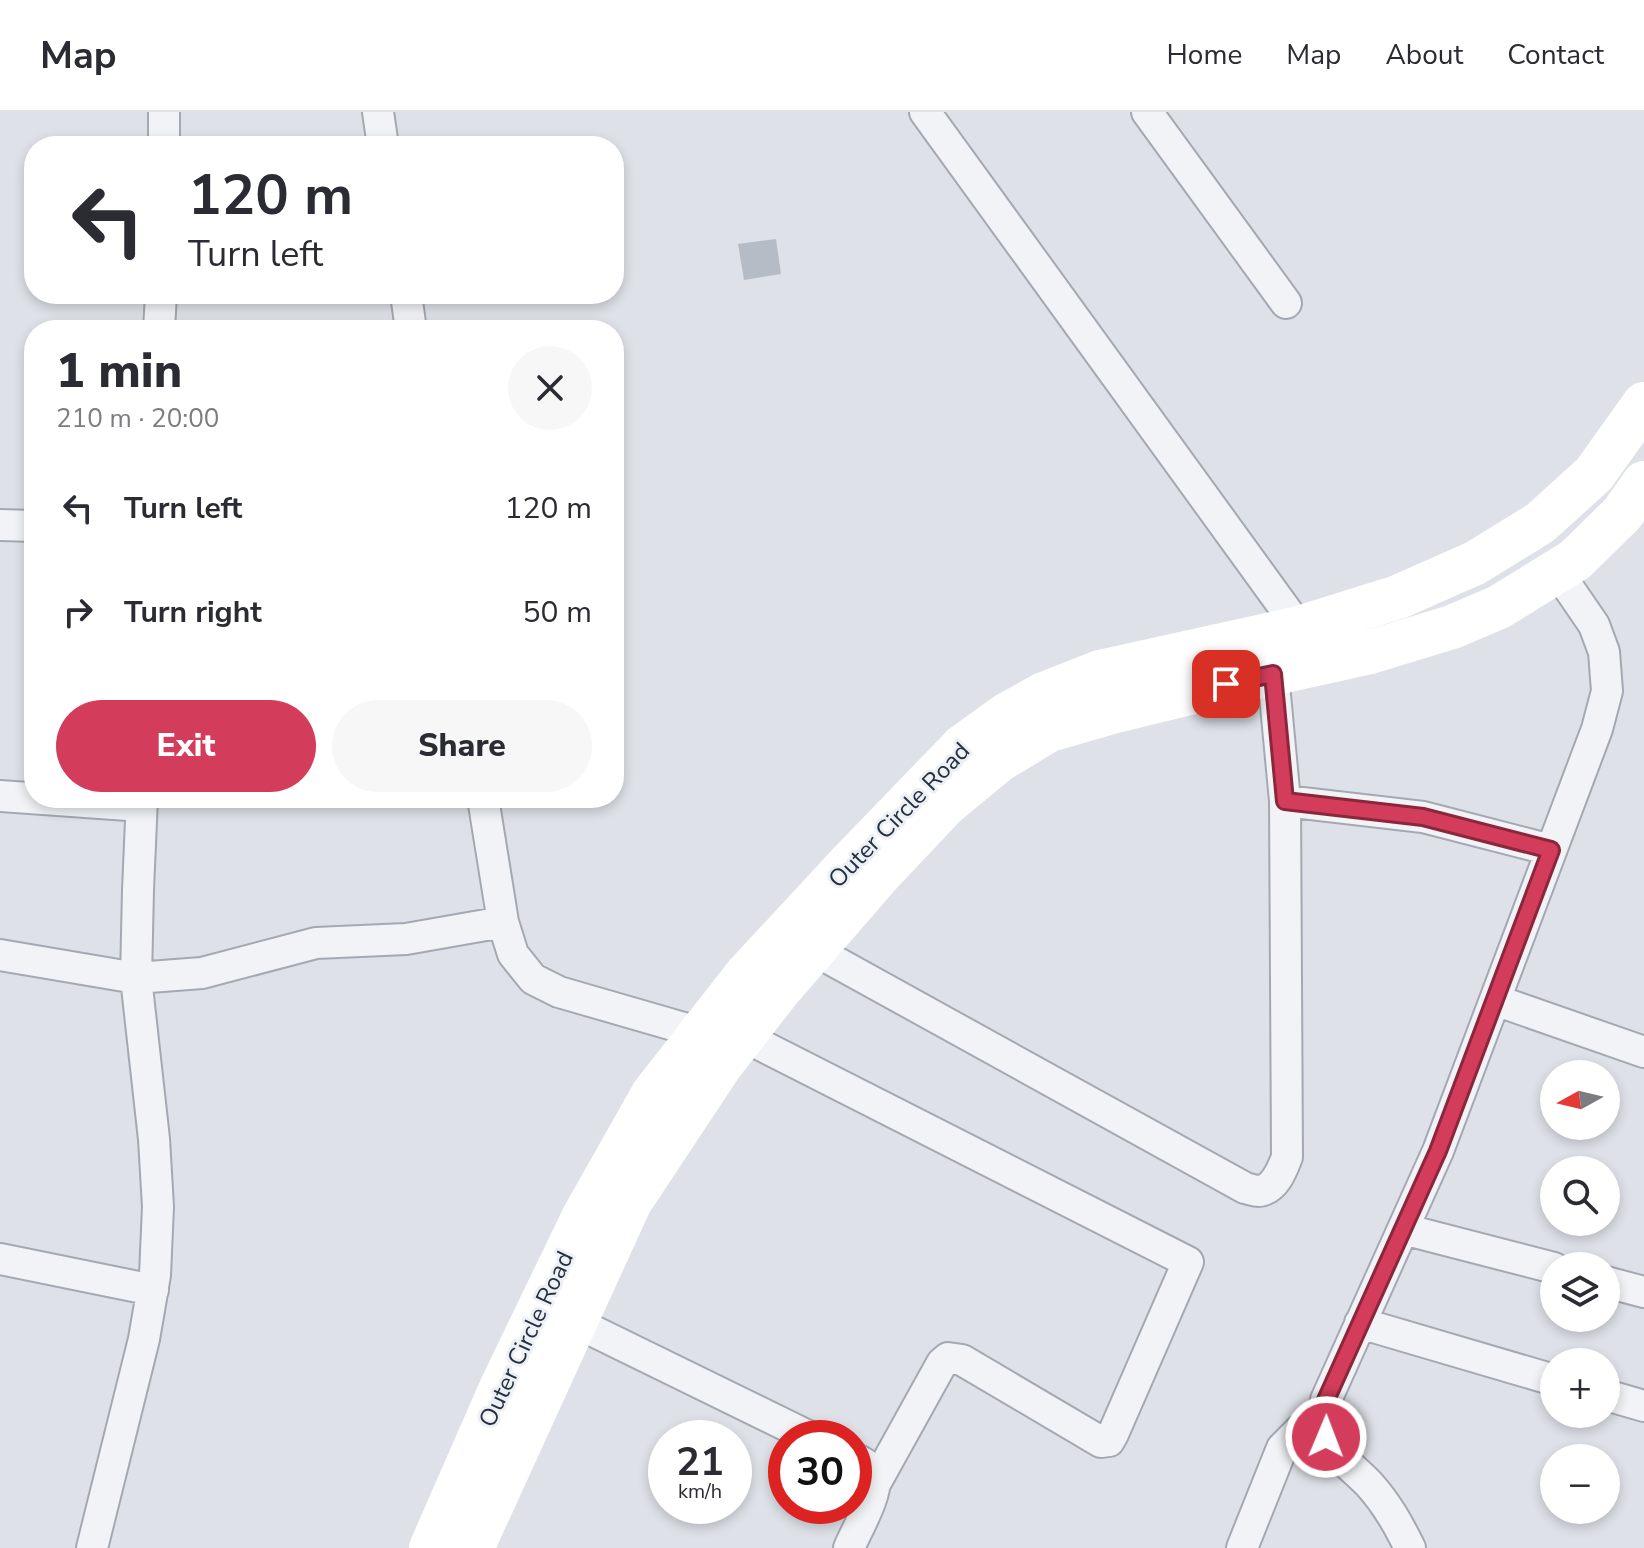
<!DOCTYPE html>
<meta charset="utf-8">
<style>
:root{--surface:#fff;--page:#f7f7f7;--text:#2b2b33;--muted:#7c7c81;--line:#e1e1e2;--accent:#d43c5b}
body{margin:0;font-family:"Nunito Sans",sans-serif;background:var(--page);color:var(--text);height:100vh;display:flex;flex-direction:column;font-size:30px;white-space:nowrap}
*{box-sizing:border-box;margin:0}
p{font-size:26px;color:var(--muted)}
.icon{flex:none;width:44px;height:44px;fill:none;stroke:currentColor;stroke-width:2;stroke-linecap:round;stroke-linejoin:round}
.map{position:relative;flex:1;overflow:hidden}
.drawer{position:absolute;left:24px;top:208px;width:600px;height:488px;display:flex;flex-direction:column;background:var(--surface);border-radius:32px;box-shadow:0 4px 12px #0003}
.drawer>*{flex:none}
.guide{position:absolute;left:24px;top:24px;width:600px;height:168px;border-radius:32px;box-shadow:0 4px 12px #0003;background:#fff;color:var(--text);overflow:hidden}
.needle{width:52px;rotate:262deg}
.buttons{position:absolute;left:1540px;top:948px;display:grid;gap:16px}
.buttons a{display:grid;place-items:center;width:80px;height:80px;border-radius:50%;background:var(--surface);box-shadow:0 4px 12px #0003;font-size:40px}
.speed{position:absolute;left:648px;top:1308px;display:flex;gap:16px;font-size:40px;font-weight:700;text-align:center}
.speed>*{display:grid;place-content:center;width:104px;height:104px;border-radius:50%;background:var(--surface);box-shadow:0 4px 12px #0003;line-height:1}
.speed small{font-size:20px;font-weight:400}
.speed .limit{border:12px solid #d22;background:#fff;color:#111}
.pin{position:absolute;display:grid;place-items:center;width:68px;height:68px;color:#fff;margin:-34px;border-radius:16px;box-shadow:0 4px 12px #0006}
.me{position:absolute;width:88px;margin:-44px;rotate:1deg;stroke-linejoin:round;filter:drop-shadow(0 0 6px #0008)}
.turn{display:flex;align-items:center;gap:28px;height:168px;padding:0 32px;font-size:36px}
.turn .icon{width:104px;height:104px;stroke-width:2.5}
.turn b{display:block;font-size:56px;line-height:68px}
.round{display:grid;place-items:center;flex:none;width:84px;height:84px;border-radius:42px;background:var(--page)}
.overview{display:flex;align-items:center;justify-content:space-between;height:136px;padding:0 32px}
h1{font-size:48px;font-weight:800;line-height:60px}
.primary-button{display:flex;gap:16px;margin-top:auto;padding:16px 32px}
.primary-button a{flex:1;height:92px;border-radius:48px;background:var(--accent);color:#fff;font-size:32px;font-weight:800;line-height:92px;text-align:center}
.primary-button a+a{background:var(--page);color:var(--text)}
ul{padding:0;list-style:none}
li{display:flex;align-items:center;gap:24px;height:104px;padding:0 32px}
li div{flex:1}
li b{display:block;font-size:30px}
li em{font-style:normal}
header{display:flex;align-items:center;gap:48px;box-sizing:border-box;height:112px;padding:0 40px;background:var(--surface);border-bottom:2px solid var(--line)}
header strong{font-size:38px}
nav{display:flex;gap:44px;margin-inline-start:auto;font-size:28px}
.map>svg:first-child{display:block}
</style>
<header>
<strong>Map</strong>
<nav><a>Home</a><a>Map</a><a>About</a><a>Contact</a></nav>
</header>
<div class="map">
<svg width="1644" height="1436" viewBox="0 0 1644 1436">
<rect width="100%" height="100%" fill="#dee2e8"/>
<path fill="#b5bcc5" d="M 776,127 L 781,162 L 744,168 L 738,132 Z"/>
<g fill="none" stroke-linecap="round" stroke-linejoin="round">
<g stroke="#a3a9b2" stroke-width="34">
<path id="street" d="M 164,0 L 164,34
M 378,0 L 383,34
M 925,0 L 1299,516 L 1307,531
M 1147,0 L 1286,191
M 406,182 L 411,218
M 159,218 L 161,182
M 0,413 L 34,414
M 0,684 L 142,694
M 483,686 L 503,810 L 513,842 L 533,867 L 559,880 L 701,921
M 1285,689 L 1423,705 L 1551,738
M 814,838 L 1245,1076 C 1250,1077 1254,1079 1259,1079 C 1275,1077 1282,1058 1287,1045 L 1285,689 L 1273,562
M 0,843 L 136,866 L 202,861 L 316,831 L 406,827 L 503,810
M 1495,888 L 1644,940
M 743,924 L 1188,1150 L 1113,1322 L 1109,1329 L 1101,1330 L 962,1248 L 948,1246 L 942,1251 L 876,1370
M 1403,1117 L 1554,1156
M 0,1147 L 153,1178
M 1606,1170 L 1644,1180
M 575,1210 L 812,1326
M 1360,1211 L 1554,1268
M 1606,1283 L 1644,1294
M 92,1436 L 144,1227 L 155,1163 L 158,1095 L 154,1027 L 136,866 L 138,778 L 142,686
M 849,1436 C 856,1419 880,1379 874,1362 C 870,1354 862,1350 854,1346
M 1242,1436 L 1282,1336 L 1300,1318 L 1321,1306
M 1410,1436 C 1398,1412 1387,1392 1369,1372 C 1355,1357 1335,1344 1326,1325 C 1320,1312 1323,1301 1326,1288 L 1438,1039 L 1597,617 L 1607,579 L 1604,540 L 1594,513 L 1557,459"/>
</g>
<use href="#street" stroke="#f1f3f6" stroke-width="30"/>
<path stroke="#fff" stroke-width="44" d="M 431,1436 L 501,1276 L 584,1104 L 653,982 L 746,863 L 850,751 L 963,634 L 1006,603 L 1044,582 L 1100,560 L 1299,516 L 1398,485 L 1475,451 L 1540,411 L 1594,362 L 1644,292
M 472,1436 L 630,1090 L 720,954 L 779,878 L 878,764 L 946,692 L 998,649 L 1049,618 L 1115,599 L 1226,572 L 1370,540 L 1452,515 L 1499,495 L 1575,448 L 1622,402 L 1644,371"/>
</g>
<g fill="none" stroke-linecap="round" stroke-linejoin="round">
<g stroke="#8a273b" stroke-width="20">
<path id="route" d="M 1226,572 L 1273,562 L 1285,689 L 1423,705 L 1551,738 L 1438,1039 L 1326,1288 L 1321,1306 L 1326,1325"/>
</g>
<use href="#route" stroke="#d43c5b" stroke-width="14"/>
</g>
<g text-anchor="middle" stroke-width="6" stroke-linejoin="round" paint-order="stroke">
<g font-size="24" fill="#263140" stroke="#edf1f6">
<text transform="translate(899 703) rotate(-46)" y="8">Outer Circle Road</text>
<text transform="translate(526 1227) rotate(-65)" y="8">Outer Circle Road</text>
</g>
</g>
</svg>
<div class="buttons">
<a><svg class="needle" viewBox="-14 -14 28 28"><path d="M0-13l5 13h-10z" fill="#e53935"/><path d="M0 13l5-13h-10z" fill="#7c7c81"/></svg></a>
<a><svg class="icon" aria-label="search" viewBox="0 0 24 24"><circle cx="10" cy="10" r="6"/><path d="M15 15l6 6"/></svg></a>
<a><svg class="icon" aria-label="layers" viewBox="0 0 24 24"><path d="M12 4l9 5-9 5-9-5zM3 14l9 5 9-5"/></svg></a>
<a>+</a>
<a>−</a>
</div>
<div class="speed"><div>21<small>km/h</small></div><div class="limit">30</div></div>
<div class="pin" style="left:1226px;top:572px;background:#d93025"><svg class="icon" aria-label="arrive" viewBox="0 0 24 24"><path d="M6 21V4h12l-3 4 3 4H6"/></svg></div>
<svg class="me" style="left:1326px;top:1325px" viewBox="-20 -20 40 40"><circle r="17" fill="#d43c5b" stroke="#fff" stroke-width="3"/><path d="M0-11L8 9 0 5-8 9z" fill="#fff"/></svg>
<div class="guide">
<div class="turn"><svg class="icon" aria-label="left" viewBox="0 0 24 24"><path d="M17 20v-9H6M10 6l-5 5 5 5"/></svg><div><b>120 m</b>Turn left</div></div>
</div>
<section class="drawer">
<div class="overview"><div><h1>1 min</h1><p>210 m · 20:00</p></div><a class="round"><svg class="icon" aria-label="close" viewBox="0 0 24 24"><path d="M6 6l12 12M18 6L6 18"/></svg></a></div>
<ul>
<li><svg class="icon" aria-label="left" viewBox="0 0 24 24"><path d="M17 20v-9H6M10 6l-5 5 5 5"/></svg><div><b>Turn left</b></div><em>120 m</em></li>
<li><svg class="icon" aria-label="right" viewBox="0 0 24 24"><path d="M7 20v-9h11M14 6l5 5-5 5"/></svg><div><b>Turn right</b></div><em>50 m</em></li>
</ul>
<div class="primary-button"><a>Exit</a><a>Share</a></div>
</section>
</div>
